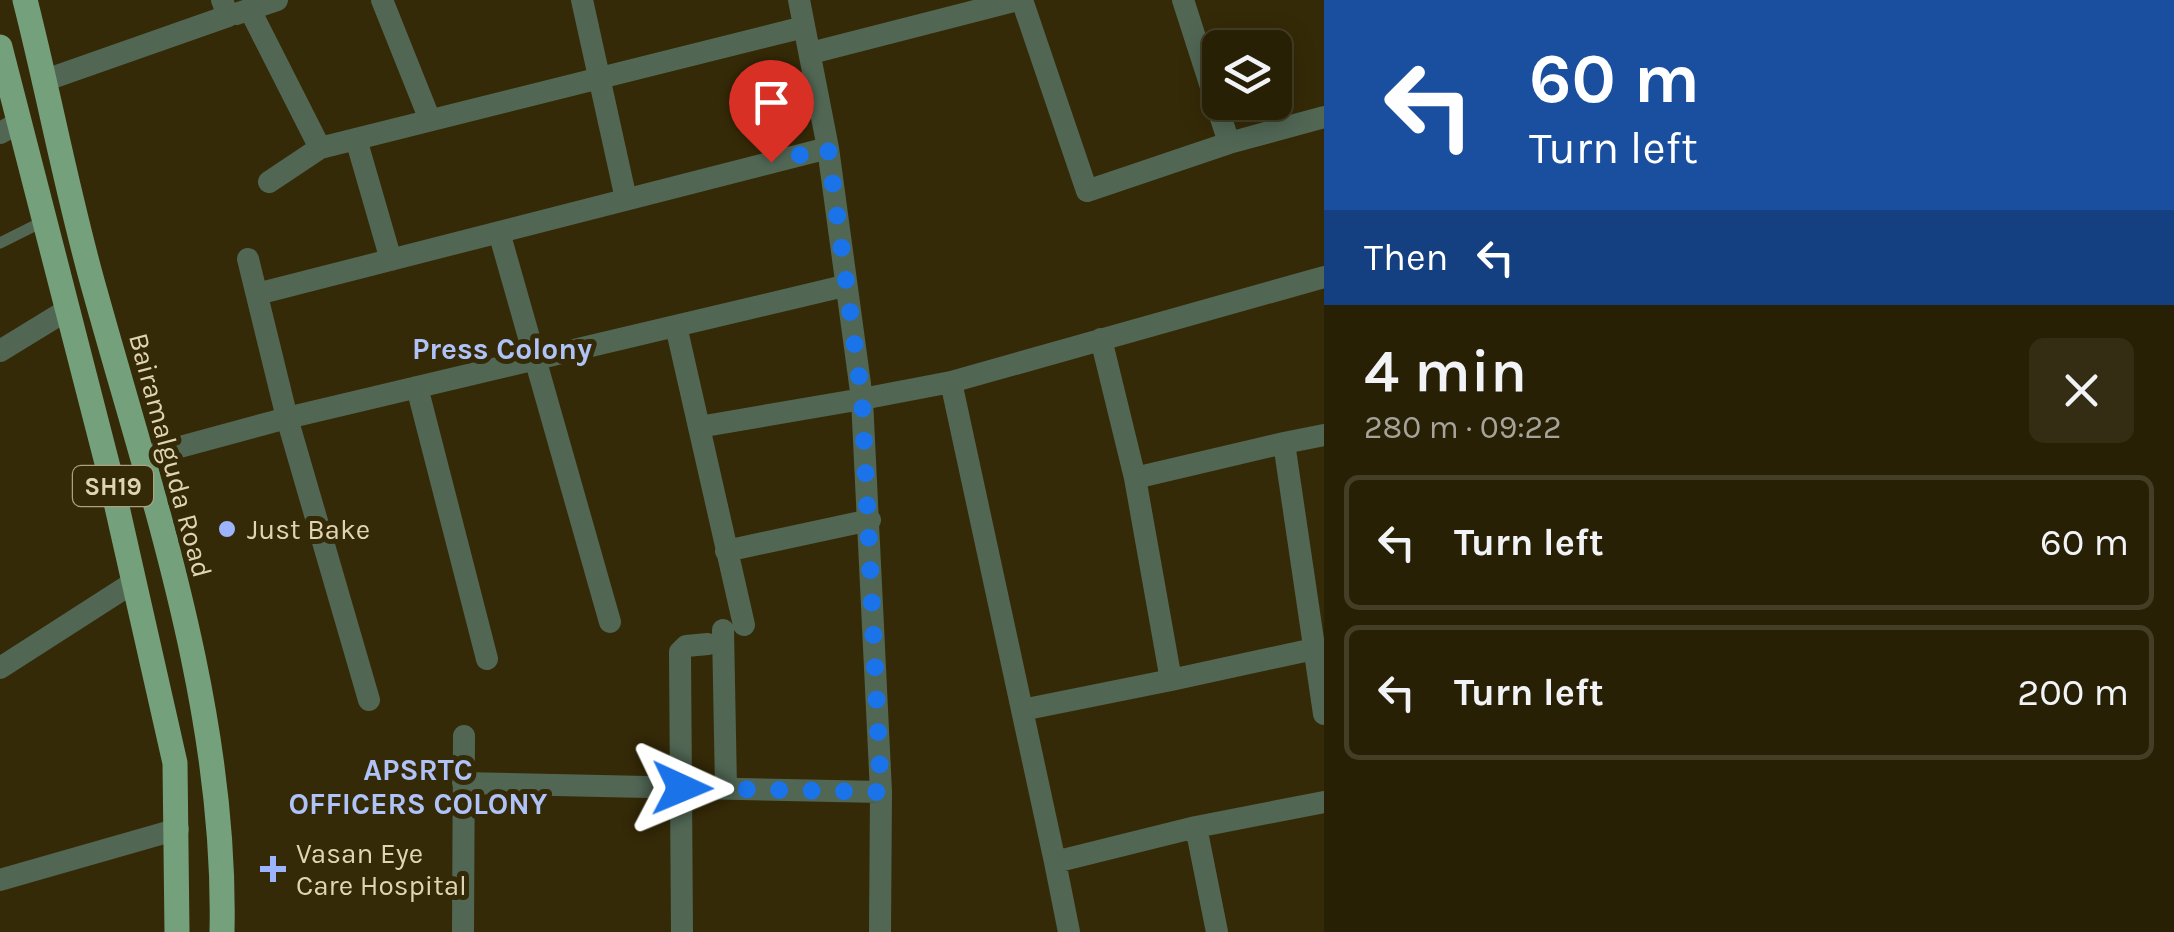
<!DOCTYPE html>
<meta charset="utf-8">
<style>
:root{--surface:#282005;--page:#342d13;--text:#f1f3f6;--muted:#a5a39a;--line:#443e27}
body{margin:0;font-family:Karla,sans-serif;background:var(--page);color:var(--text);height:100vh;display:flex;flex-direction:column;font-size:38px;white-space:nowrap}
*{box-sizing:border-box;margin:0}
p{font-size:32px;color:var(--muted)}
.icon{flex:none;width:55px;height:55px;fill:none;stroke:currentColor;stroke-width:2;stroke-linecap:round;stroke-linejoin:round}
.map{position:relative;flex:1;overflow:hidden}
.side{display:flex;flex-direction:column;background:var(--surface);width:850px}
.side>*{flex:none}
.top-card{background:#1a4fa0;color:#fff;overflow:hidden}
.fabs{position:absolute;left:1202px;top:30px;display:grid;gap:20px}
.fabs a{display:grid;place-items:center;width:90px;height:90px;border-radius:15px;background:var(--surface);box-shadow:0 5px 25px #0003,0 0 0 2px var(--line);font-size:50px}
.pin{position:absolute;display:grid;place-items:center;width:85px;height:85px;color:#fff;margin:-102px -42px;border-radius:50% 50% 50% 0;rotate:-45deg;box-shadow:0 0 10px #0007}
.pin .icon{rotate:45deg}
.me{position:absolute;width:110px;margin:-55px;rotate:91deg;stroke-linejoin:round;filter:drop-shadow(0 0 8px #0008)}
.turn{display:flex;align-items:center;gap:35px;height:210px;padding:0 40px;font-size:45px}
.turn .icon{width:130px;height:130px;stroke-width:2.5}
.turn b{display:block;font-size:70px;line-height:85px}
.then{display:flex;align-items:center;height:95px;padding:0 40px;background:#0003;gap:20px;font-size:38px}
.round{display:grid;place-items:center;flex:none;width:105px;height:105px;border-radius:15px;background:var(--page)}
.overview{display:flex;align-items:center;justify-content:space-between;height:170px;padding:0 40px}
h1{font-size:60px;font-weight:600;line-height:75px}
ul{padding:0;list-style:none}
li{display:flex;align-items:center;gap:30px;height:135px;margin:0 20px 15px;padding:0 20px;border:5px solid var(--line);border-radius:15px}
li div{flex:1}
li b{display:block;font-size:38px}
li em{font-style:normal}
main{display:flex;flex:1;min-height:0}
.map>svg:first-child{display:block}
</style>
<main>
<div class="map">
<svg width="1324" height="932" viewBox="0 0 1324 932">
<rect width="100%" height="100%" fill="#352a07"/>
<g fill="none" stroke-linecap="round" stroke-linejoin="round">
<path stroke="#516754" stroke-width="11" d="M 0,243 L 44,221"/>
<path stroke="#516754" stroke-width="22" d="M 382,0 L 430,120
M 582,0 L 626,199
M 799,0 L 828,148
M 1022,0 L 1087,191 L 1229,143 L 1324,117
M 1183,0 L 1229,143
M 251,12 L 320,148 L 804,27
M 236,14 L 277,0
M 811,53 L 1018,0
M 43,81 L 228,16 L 222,0
M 0,133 L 20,122
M 356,139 L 391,260
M 269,182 L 320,148
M 499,232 L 610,622
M 248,259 L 287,418 L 369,700
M 257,294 L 828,148 L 862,399 L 699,427
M 676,326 L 744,625
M 1101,339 L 1135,478
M 0,351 L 67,310
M 951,382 L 1055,862
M 417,387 L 487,659
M 1284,443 L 1324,435
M 143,457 L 287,418 L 844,286
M 726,551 L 870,520
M 723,630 L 726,788
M 1314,649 L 1171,680 L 1135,478 L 1284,443 L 1324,714
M 0,668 L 134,582
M 1022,710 L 1171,680
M 463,783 L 881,792
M 1196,827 L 1217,932
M 0,880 L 178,829
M 463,932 L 464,736
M 682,932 L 680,652 L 686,646 L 708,644
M 880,932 L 881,792 L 862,399 L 951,382 L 1324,277
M 1069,932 L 1055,862 L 1196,827 L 1324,802"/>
<path stroke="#74a17c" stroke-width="25" d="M 25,0 C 50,98 68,198 96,295 C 154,503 227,714 222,932
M 0,47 L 108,467 L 175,763 L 177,932"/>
</g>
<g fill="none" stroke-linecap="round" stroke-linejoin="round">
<path stroke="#1a73e8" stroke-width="18" stroke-dasharray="0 32.4" d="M 682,788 L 881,792 L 862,399 L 828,148 L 771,162"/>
</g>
<g fill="#9cb4fd" stroke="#352a07" stroke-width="4">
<circle cx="227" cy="529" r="10"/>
<path d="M268 854h10v10h10v10h-10v10h-10v-10h-10v-10h10z"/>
</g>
<g text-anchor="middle" stroke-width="10" stroke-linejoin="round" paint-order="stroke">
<rect fill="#352a07" stroke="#ada181" stroke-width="2.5" x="73" y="466" width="80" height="40" rx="8"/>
<g font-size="25" font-weight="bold" fill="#e0d4b5">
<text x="113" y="495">SH19</text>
</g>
<g font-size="28" fill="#e0d4b5" stroke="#352a07">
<text transform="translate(171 455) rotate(75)" y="10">Bairamalguda Road</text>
</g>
<g font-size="28" fill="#e0d4b5" stroke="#352a07" text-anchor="start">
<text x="247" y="539">Just Bake</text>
<text x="296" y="863">Vasan Eye<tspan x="296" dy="32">Care Hospital</tspan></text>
</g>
<g font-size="30" font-weight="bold" fill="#afc3f9" stroke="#352a07">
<text x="502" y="359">Press Colony</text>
<text x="418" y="780">APSRTC<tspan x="418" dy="34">OFFICERS COLONY</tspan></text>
</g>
</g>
</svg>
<div class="fabs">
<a><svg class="icon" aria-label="layers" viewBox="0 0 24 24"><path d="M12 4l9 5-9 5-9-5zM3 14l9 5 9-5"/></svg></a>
</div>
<div class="pin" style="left:771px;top:162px;background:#d93025"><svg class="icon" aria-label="arrive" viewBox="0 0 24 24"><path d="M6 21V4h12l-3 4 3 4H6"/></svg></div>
<svg class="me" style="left:682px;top:788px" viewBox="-20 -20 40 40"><path d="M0-17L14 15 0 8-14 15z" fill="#1a73e8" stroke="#fff" stroke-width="4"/></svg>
</div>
<section class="side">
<div class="top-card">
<div class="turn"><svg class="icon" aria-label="left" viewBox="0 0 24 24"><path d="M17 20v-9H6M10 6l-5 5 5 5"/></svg><div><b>60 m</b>Turn left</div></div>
<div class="then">Then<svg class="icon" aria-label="left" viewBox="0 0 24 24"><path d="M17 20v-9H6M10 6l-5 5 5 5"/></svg></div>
</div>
<div class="overview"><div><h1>4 min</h1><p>280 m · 09:22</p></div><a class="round"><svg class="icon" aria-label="close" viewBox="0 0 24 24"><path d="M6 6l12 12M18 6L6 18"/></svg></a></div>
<ul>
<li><svg class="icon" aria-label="left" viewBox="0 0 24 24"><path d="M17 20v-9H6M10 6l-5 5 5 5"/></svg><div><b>Turn left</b></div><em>60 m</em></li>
<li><svg class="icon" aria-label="left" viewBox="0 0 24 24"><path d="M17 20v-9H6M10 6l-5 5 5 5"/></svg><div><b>Turn left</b></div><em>200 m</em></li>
</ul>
</section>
</main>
